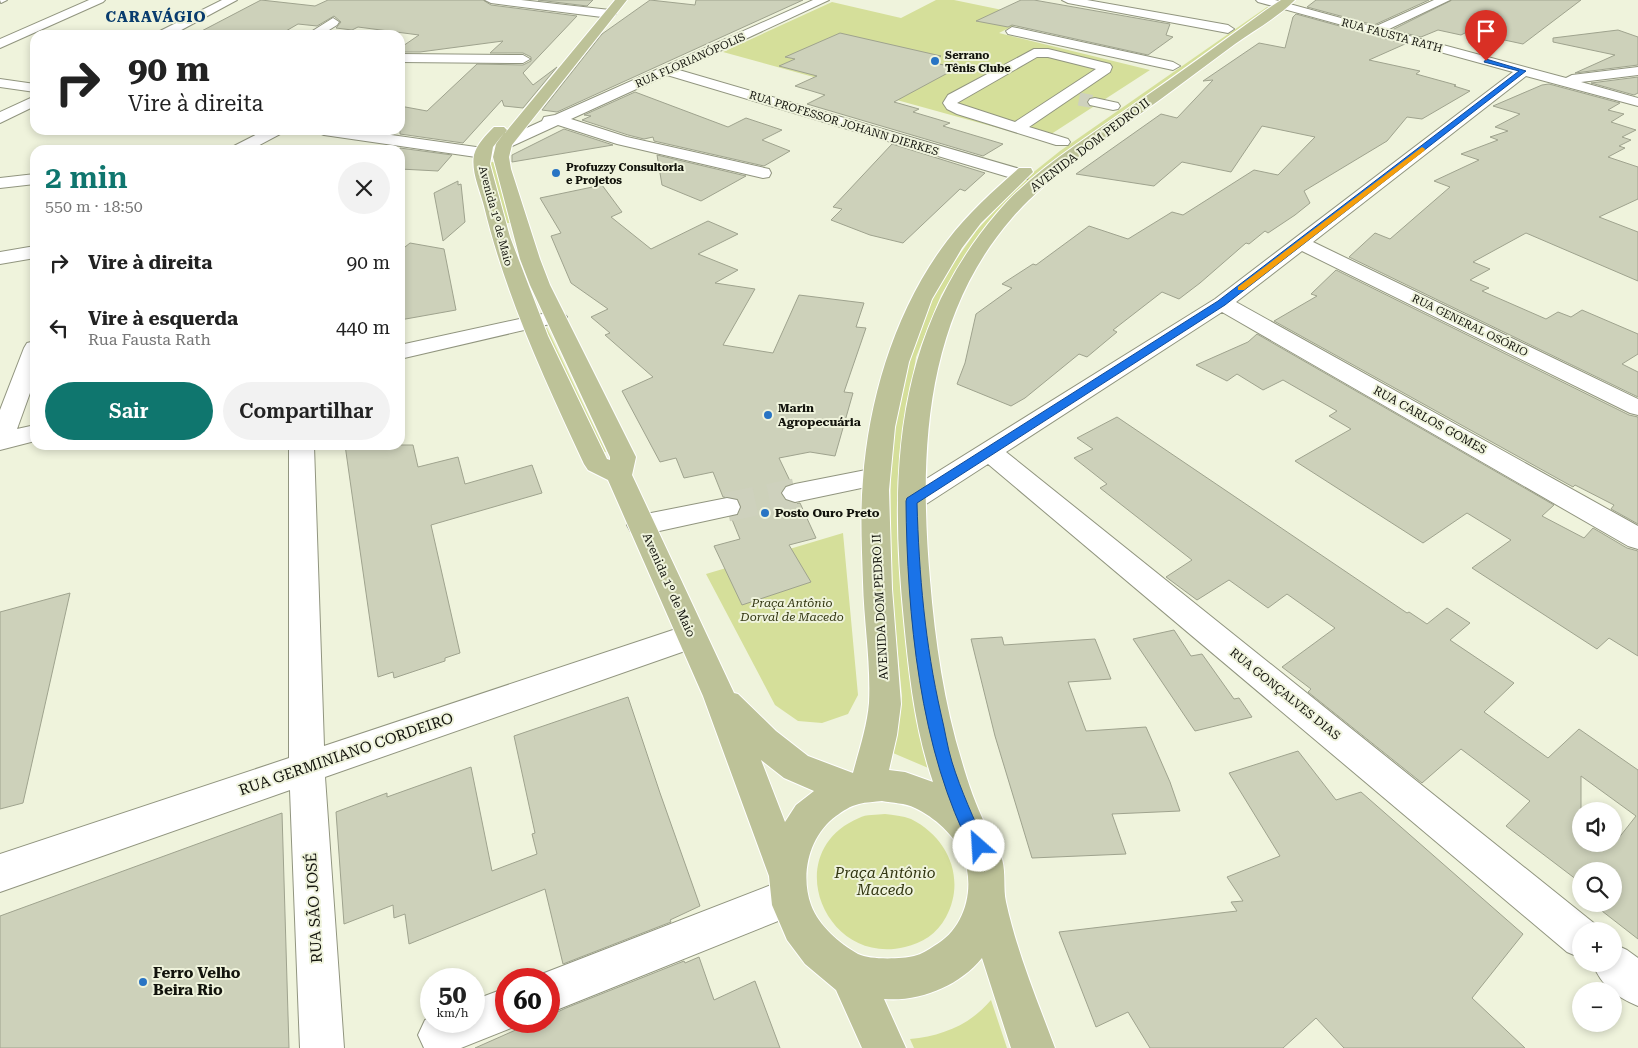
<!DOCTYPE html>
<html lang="pt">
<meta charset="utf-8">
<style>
:root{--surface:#fff;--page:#f2f2f2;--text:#222;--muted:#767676;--accent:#0f766e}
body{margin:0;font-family:"Roboto Serif",serif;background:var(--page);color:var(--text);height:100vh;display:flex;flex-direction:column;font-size:19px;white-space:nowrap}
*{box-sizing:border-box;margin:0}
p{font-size:16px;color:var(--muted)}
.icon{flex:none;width:28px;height:28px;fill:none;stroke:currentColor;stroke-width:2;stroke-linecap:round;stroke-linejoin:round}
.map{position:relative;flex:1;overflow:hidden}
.details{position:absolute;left:30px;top:145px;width:375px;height:305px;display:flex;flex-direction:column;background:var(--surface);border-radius:15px;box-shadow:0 2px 8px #0003}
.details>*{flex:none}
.guide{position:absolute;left:30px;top:30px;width:375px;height:105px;border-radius:15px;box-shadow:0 2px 8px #0003;background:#fff;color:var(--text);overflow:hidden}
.buttons{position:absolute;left:1572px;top:802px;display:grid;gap:10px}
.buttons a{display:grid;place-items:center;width:50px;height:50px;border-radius:50%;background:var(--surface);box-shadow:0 2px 8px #0003;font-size:25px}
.speed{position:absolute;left:420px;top:968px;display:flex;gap:10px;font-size:25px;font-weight:700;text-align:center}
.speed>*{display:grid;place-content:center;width:65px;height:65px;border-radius:50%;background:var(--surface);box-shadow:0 2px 8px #0003;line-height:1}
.speed small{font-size:12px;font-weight:400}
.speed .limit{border:8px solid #d22;background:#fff;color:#111}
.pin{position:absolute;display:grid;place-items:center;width:42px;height:42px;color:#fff;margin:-51px -21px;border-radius:50% 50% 50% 0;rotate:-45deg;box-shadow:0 0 5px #0007}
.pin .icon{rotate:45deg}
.me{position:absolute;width:55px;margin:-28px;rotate:334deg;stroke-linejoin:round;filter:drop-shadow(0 0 4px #0008)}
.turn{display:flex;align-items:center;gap:18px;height:105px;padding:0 15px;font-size:22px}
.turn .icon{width:65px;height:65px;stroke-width:2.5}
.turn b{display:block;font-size:35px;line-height:42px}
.round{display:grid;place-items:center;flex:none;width:52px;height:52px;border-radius:26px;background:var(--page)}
.head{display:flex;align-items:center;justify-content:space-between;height:85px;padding:0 15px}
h1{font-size:30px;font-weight:600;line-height:38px;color:var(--accent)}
.primary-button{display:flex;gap:10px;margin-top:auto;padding:10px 15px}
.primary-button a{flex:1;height:58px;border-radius:30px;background:var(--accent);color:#fff;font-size:20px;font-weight:600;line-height:58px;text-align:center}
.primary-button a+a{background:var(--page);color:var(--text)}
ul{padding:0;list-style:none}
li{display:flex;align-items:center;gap:15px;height:65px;padding:0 15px}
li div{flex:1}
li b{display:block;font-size:19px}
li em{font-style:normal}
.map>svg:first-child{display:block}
</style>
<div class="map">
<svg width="1638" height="1048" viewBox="0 0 1638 1048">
<rect width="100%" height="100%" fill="#eff3dc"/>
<path fill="#d5df9a" d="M 936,0 L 954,0 L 1032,16 L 999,33 L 1150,70 L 1042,140 L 723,52 L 832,2 L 901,18 Z
M 1267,7 L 1272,7 L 997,215 L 965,256 L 941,295 L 916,357 L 899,463 L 903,611 L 915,688 L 933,770 L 893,753 L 902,696 L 890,573 L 891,460 L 900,389 L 915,336 L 941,281 L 977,230 L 1020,183 L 1060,151 Z
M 490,162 L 494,162 L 511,223 L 504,223 L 488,163 Z
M 542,328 L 547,328 L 606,452 L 600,453 Z
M 843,533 L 858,695 L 848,714 L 822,723 L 798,721 L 775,705 L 706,574 Z
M 885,814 C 893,815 903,816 911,819 C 949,838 966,880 946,917 C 937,934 922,943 905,947 C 825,967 778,852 859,818 C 866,814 877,815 885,814 Z
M 991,1000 L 1007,1048 L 914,1048 L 910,1039 C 942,1036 970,1025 991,1000 Z"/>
<path fill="#cdd1ba" stroke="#9fa38e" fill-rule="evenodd" d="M 261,0 L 315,6 L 328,0 L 483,0 L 491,5 L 577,16 L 523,73 L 533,85 L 557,67 L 523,108 L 504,106 L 502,100 L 463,143 L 400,134 L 400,106 L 427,111 L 477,64 L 523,65 L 531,61 L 531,57 L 523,53 L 490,53 L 503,41 L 420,52 L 400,52 L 400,48 L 419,35 L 358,27 L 352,30 L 336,28 L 341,22 L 334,16 L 317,26 L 298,24 L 279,35 L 194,35 Z
M 538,0 L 593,0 L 587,6 Z
M 650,0 L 695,5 L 696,0 L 803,0 L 557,112 L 542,110 L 602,34 Z
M 1021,0 L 1034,0 L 1170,24 L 1166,35 L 1173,37 L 1148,55 L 1012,25 L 1008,27 L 976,21 Z
M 1316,0 L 1429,0 L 1374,25 L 1307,7 Z
M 1452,0 L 1581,0 L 1523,44 L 1467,32 L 1461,35 L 1438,30 L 1421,37 L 1392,30 Z
M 1296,14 L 1405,44 L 1369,60 L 1420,71 L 1416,74 L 1456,85 L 1454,86 L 1470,91 L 1422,119 L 1407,117 L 1387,141 L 1304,191 L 1310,203 L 1295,215 L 1268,233 L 1265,231 L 1249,244 L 1246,243 L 1200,283 L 1179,299 L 1162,292 L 1113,330 L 1117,332 L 1087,357 L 1079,354 L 1025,398 L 1011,406 L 957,384 L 965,363 L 976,314 L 1012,288 L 1002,284 L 1033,264 L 1036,265 L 1089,226 L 1128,239 L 1172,212 L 1183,215 L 1254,170 L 1278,175 L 1315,137 L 1262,126 L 1231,172 L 1182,162 L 1154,186 L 1076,174 L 1161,114 L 1177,118 L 1213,80 L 1203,81 L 1259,43 L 1285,48 L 1293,17 Z
M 1618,30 L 1638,37 L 1638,65 L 1575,73 L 1615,55 L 1553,42 L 1553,38 Z
M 840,33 L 941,56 L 930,62 L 957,68 L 894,102 L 919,109 L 913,112 L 950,123 L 943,126 L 1003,144 L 983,156 L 807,104 L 825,95 L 795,86 L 817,76 L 779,66 L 795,59 L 785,57 Z
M 1638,77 L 1638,93 L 1634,95 L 1591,83 Z
M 1549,84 L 1620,103 L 1608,110 L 1624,114 L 1611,122 L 1636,130 L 1622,137 L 1631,140 L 1619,146 L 1625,148 L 1608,157 L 1638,167 L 1638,199 L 1599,217 L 1638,232 L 1638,281 L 1526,233 L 1473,262 L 1490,269 L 1470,280 L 1489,288 L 1482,291 L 1546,319 L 1558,312 L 1571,317 L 1582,310 L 1638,334 L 1638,354 L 1622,364 L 1638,372 L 1638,397 L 1349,257 L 1375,233 L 1390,239 L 1450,187 L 1434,181 L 1479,160 L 1461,154 L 1498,140 L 1490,137 L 1508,131 L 1495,127 L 1520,114 L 1493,106 L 1542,85 Z
M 635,92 L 728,127 L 746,118 L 782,130 L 762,140 L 790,151 L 764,166 L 654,141 L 653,137 L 644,139 L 628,135 L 582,120 L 591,116 L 584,115 Z
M 564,129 L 613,145 L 512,162 L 512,155 Z
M 892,144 L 985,173 L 965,191 L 960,189 L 903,243 L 870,235 L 831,220 L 842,209 L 833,207 Z
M 400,148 L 452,155 L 438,171 L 400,169 Z
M 657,155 L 746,176 L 701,201 L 662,185 Z
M 458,181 L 458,185 L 461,184 L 465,222 L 443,241 L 434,193 Z
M 602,185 L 622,212 L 611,217 L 651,249 L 708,221 L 738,234 L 698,254 L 738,270 L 715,283 L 755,289 L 723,345 L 773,353 L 799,295 L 864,303 L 856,327 L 866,328 L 844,392 L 853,393 L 835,456 L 810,452 L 779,458 L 791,483 L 784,486 L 780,494 L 785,501 L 794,504 L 800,503 L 816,538 L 789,545 L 811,582 L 742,605 L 714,546 L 740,539 L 731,517 L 739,515 L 742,508 L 739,499 L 723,497 L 713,472 L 684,478 L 676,458 L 660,462 L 622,391 L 653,377 L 605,335 L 610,333 L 591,317 L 608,309 L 571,283 L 551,236 L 561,233 L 540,198 Z
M 410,243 L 444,249 L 456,310 L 400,320 L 400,251 Z
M 1336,270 L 1629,415 L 1638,417 L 1638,524 L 1611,509 L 1614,505 L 1575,485 L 1573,487 L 1274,321 L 1317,296 L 1311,294 Z
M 1257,334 L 1554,505 L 1542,516 L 1584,538 L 1593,528 L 1627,548 L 1638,551 L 1638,656 L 1609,638 L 1597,649 L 1472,568 L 1511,540 L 1467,513 L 1423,543 L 1295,461 L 1351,429 L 1329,416 L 1337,411 L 1283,380 L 1263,390 L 1237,374 L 1227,381 L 1196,365 L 1248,342 Z
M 1117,417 L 1407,613 L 1409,612 L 1427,624 L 1447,608 L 1470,623 L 1450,640 L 1514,683 L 1484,712 L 1548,758 L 1579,729 L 1638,770 L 1638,939 L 1593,904 L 1614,904 L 1614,871 L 1581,871 L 1581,883 L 1506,826 L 1530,801 L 1461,749 L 1422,783 L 1308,692 L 1311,689 L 1282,667 L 1335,628 L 1287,594 L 1268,608 L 1229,580 L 1197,600 L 1166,577 L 1192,560 L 1100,488 L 1107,484 L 1074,458 L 1093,449 L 1077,438 ZM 1581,776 L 1636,816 L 1614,844 L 1581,844 Z
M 345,445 L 413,445 L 418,467 L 458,457 L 465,484 L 532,465 L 542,493 L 431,525 L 460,653 L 445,658 L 445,661 L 394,678 L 393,672 L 378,677 Z
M 70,593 L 23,803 L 0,809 L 0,612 Z
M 1174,630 L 1191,656 L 1202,654 L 1234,699 L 1239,698 L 1252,717 L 1195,731 L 1133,639 Z
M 1002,637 L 1004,645 L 1095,639 L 1111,679 L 1068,682 L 1086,731 L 1146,727 L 1170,782 L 1180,811 L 1112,814 L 1126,854 L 1032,858 L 995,736 L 971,639 Z
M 628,697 L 660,793 L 700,906 L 670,920 L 671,922 L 563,964 L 545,889 L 409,944 L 405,914 L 394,918 L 393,905 L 344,924 L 336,812 L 387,793 L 387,797 L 471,767 L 492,871 L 537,854 L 532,834 L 535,833 L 514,736 Z
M 1298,751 L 1336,800 L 1361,792 L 1523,934 L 1472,998 L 1525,1048 L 1344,1048 L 1316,1018 L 1283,1048 L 1150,1048 L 1128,1012 L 1096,1027 L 1059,932 L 1237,911 L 1231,902 L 1243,901 L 1227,877 L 1280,856 L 1229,773 Z
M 282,813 L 289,1048 L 0,1048 L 0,916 Z
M 699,957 L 714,1000 L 755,981 L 780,1048 L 475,1048 L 536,1021 L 549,1021 L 549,1016 L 566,1008 L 684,961 L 685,963 Z"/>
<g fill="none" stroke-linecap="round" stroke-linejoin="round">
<path stroke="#ced1bd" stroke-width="13" stroke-dasharray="13 7" stroke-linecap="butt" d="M 1079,99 L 1095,102"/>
<path stroke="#ced1bd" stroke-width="29" stroke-dasharray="29 14" stroke-linecap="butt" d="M 727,507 L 795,493"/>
<g stroke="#91957f" stroke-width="2">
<path id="minor" d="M 0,0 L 7,0 L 1,3 Z
M 89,0 L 105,0 L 103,2 L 0,48 L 0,39 Z
M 222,0 L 237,0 L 172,35 L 156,35 L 158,32 Z
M 485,0 L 521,0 L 610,10 L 616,14 L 610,18 L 491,3 Z
M 813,0 L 829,0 L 679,70 L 1027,171 L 1029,175 L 1027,179 L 1015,179 L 667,75 L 571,119 L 627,137 L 769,169 L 771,173 L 769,177 L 763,178 L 617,144 L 558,125 L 510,147 L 498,147 L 496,144 L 498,141 L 542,121 L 544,117 L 555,115 Z
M 1062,0 L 1087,0 L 1228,25 L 1234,29 L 1228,33 L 1068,3 Z
M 1256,0 L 1275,0 L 1374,27 L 1434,0 L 1450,0 L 1387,30 L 1566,78 L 1572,75 L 1638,67 L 1638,75 L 1581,82 L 1638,98 L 1638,106 L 1526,76 L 1313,242 L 1638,399 L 1638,415 L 1630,413 L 1302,251 L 1236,302 L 1638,526 L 1638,549 L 1628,546 L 1222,312 L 1006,452 L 1595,924 L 1598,931 L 1581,931 L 1581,958 L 1567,952 L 988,464 L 920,508 L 911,510 L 902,508 L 898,501 L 902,494 L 1215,299 L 1513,72 L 1258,2 Z
M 333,18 L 339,22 L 337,25 L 321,35 L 306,35 Z
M 1012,27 L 1173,62 L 1180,66 L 1173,70 L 1008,34 L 1006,31 Z
M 1034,49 L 1048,49 L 1110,64 L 1112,67 L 1110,72 L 1029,127 L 1068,139 L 1070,142 L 1068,145 L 1056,145 L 957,114 L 947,109 L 943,103 L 948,95 ZM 1037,57 L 1048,57 L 1096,69 L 1015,122 L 957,103 Z
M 400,54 L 523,55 L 530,59 L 523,63 L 400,62 Z
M 0,79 L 35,84 L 35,92 L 0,87 Z
M 35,96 L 35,106 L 0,123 L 0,112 Z
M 1095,98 L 1118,103 L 1120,106 L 1118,109 L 1113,110 L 1090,105 L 1088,102 L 1090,99 Z
M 265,130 L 285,130 L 282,133 L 250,150 L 230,150 L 232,147 Z
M 316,130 L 356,130 L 483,148 L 489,150 L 491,153 L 489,156 L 483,158 L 324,135 L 319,133 Z
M 35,174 L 35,184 L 0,188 L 0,178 Z
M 35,246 L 35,258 L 0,264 L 0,252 Z
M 556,311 L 563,313 L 567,317 L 563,321 L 400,359 L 400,345 Z
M 35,341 L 35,379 L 17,429 L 35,425 L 35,441 L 0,450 L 0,410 L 24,348 L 27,343 Z
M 289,445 L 314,446 L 324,746 L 691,624 L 702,627 L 706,636 L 702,645 L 325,777 L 344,1048 L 300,1048 L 290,790 L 0,892 L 0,854 L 289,758 Z
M 876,468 L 885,471 L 889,477 L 885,483 L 795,502 L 786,499 L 782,493 L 786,487 L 795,484 Z
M 727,498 L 737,500 L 740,507 L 737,514 L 641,535 L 631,532 L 627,525 L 631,518 L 641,515 Z
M 789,878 L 803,883 L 808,897 L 803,911 L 549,1013 L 549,979 L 534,979 L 534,977 Z
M 1614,944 L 1627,950 L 1638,958 L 1638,1006 C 1617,997 1601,986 1593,964 L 1614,964 Z
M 506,988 L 506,1021 L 522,1021 L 521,1024 L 461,1048 L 424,1048 L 418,1035 L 425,1020 L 431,1017 L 431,1021 L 474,1021 L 474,1000 Z"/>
</g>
<g stroke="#fff" stroke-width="2">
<path id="major" d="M 615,0 L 627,0 L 512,145 L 509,157 L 511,169 L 540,259 L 550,285 L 636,457 L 632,475 L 734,693 L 738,694 L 776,731 L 808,756 L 853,773 C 859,750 867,727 869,703 C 871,663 864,623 863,582 C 862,548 860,514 863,480 C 869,397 896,308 947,241 C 968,213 993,191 1019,168 L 1031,168 L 1033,172 L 981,223 L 962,248 L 932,299 L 909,362 L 895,427 L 889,490 L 892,589 L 901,704 L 897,735 L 889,770 L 905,772 L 933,782 C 915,730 909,674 904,621 C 889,471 895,333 997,213 C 1035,168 1089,137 1136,103 C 1180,73 1223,41 1266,10 L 1281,0 L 1295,0 C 1278,17 1255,30 1235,44 C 1202,68 1170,93 1136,117 C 1093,148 1047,178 1012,218 C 924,319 919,454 930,580 C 935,641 944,704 962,762 C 968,783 976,806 986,826 C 992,836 998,847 1002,859 C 1006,873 1003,888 1006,902 C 1017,952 1037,1000 1055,1048 L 1011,1048 L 982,958 C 959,986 920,1002 884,999 L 906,1048 L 862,1048 L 836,990 L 805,964 L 787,940 L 772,905 L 769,876 L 703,696 L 608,480 L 588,470 L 584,464 C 545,380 506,297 484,206 C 480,190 471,172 474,155 C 477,144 486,135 494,127 L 504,127 L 507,130 L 505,133 ZM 504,133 L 496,144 L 493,157 L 520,259 L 530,285 L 610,457 L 610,460 L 607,459 L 548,336 L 510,237 L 490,164 L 493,147 ZM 761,760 L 784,778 L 814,791 L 796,805 L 785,822 ZM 882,801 C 893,803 905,803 915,808 C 934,817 955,835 963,856 C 976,888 965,929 934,946 C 928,950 922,954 914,956 C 901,959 870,960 858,954 C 839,943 819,926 811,905 C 800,874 809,836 836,816 C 843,811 850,806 859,804 C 866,802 875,802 882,801 Z"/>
</g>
<use href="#minor" fill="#fff" fill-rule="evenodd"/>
<use href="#major" fill="#bdc298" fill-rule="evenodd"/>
</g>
<path fill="#1a73e8" stroke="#114b97" d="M 1486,59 L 1526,71 L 1225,305 L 917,503 C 919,574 925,644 941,714 C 945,730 947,746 952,762 C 961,791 974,819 986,846 L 984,852 L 979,854 L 973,852 C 919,751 907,613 906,501 L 907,498 L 1218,301 L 1519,71 L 1484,62 Z"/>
<path fill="#f59e0b" d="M 1422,147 L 1425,149 L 1424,151 L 1244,290 L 1238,290 L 1238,287 Z"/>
<g fill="#2874c4" stroke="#eff3dc" stroke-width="2">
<circle cx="935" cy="61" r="5"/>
<circle cx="556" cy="173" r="5"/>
<circle cx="768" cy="415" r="5"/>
<circle cx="765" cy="513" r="5"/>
<circle cx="143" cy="982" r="5"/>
</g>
<g text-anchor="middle" stroke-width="4" stroke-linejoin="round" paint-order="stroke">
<g font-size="11" fill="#12130c" stroke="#eff3dc">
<text transform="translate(1392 35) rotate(15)" y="4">RUA FAUSTA RATH</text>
<text transform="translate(690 60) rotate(-24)" y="4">RUA FLORIANÓPOLIS</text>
<text transform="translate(844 123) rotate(17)" y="4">RUA PROFESSOR JOHANN DIERKES</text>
<text transform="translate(496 216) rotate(75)" y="4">Avenida 1º de Maio</text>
<text transform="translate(1470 325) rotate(26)" y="4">RUA GENERAL OSÓRIO</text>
</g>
<g font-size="11" font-weight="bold" fill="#12130c" stroke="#eff3dc" text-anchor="start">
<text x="945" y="59">Serrano<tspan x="945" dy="13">Tênis Clube</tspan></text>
<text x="566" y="171">Profuzzy Consultoria<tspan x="566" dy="13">e Projetos</tspan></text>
</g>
<g font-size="12" fill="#12130c" stroke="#eff3dc">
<text transform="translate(1090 145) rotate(-37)" y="4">AVENIDA DOM PEDRO II</text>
<text transform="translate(1430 420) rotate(29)" y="4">RUA CARLOS GOMES</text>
<text transform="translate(669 585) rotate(66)" y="4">Avenida 1º de Maio</text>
<text transform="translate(880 607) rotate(-93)" y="4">AVENIDA DOM PEDRO II</text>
<text transform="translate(1285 694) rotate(39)" y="4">RUA GONÇALVES DIAS</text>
</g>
<g font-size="12" font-weight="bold" fill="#12130c" stroke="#eff3dc" text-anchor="start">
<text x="778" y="412">Marin<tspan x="778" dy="14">Agropecuária</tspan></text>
<text x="775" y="517">Posto Ouro Preto</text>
</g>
<g font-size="12" font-style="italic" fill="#323611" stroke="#eff3dc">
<text x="792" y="607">Praça Antônio<tspan x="792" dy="14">Dorval de Macedo</tspan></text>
</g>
<g font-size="15" font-weight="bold" letter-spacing="1" fill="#093c6e" stroke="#eff3dc">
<text x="156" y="22">CARAVÁGIO</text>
</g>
<g font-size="15" fill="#12130c" stroke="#eff3dc">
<text transform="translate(346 754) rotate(-19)" y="5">RUA GERMINIANO CORDEIRO</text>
<text transform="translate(314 908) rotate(-93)" y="5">RUA SÃO JOSÉ</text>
</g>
<g font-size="15" font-style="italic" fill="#323611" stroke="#eff3dc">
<text x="885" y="878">Praça Antônio<tspan x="885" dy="17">Macedo</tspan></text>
</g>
<g font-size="15" font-weight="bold" fill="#12130c" stroke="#eff3dc" text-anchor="start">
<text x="153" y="978">Ferro Velho<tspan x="153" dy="17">Beira Rio</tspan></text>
</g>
</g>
</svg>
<div class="buttons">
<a><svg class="icon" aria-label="sound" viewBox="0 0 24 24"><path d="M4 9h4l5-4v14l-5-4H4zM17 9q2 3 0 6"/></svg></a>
<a><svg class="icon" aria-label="search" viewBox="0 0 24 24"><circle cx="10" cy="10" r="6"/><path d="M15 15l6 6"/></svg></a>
<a>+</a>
<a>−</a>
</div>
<div class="speed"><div>50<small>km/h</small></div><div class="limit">60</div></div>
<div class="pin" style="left:1486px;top:61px;background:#d93025"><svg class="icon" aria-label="arrive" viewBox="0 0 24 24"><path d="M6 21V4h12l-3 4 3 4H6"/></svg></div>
<svg class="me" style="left:979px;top:846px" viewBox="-20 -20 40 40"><circle r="19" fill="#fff"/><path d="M0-13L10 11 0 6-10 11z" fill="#1a73e8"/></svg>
<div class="guide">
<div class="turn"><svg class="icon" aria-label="right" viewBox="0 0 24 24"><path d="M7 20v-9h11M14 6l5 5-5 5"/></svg><div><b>90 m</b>Vire à direita</div></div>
</div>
<section class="details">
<div class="head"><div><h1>2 min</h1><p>550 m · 18:50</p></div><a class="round"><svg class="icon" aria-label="close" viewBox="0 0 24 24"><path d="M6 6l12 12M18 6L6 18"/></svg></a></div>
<ul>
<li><svg class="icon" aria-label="right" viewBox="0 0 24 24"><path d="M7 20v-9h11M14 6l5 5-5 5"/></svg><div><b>Vire à direita</b></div><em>90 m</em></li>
<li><svg class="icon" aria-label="left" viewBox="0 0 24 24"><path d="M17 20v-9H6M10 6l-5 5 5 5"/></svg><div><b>Vire à esquerda</b><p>Rua Fausta Rath</p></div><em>440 m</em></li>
</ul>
<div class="primary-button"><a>Sair</a><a>Compartilhar</a></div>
</section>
</div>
